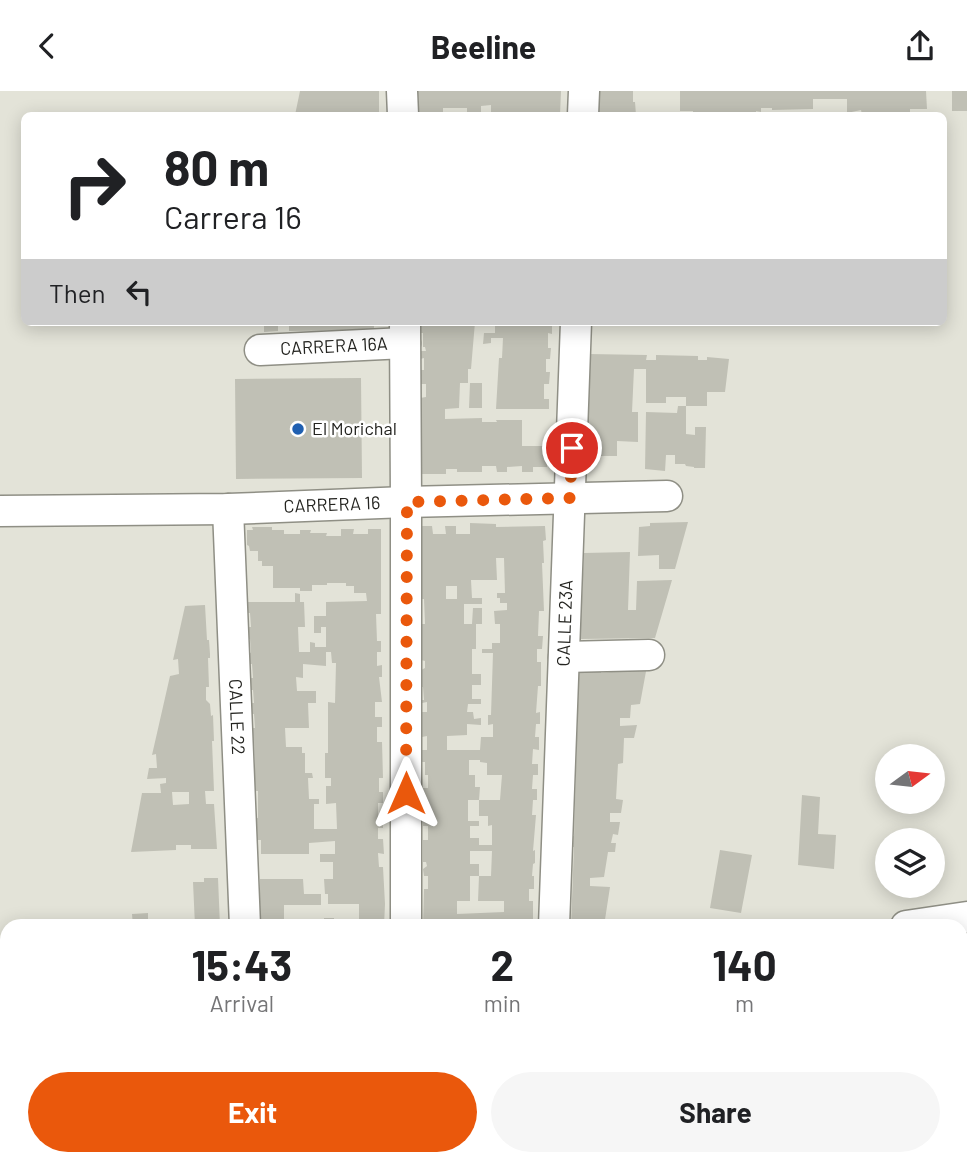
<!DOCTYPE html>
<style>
:root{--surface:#fff;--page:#f6f6f6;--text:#202124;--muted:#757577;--accent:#ea580c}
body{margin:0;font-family:Barlow,sans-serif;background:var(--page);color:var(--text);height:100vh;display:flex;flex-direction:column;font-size:26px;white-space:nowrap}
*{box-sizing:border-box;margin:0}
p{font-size:23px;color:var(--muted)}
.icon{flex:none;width:38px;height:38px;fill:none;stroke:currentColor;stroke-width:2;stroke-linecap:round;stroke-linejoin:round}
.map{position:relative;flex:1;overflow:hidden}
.sheet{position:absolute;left:0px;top:828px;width:968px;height:247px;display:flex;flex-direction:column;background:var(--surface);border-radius:21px 21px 0 0;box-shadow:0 4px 18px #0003}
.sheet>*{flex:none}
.banner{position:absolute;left:21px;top:21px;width:926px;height:214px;border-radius:10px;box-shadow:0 4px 18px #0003;background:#fff;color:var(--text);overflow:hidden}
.needle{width:46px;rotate:75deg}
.controls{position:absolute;left:875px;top:653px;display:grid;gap:14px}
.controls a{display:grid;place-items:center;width:70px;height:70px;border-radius:50%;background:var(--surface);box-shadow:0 4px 18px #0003;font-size:35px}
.pin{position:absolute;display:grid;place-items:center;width:60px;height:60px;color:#fff;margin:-30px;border:4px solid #fff;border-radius:50%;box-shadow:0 2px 7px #0007}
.me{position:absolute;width:77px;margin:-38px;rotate:0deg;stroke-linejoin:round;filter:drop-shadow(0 0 5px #0008)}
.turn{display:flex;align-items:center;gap:24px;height:147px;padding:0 28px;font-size:32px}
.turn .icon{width:91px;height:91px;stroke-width:2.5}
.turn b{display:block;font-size:49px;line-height:60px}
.then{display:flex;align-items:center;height:66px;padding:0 28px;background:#0003;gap:14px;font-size:26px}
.eta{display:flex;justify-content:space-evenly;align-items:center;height:119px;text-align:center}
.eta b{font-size:42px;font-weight:700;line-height:49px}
.primary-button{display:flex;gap:14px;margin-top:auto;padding:14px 28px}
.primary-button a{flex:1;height:80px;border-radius:42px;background:var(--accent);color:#fff;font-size:28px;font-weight:700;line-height:80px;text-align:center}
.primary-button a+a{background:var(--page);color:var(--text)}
header{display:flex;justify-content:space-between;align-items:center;height:91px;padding:0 28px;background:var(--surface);font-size:32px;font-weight:700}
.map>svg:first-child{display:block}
</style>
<header><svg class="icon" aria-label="back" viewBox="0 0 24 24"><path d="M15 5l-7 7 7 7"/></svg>Beeline<svg class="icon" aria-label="share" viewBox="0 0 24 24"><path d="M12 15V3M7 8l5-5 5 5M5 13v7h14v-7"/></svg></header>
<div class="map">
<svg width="967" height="1073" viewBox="0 0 967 1073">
<rect width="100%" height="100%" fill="#e3e3d8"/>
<path fill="#cac785" d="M 967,834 L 967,1073 L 949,1073 L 949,1068 L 961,1068 L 961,835 Z"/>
<path fill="#c0c0b5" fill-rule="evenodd" d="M 300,0 L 379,0 L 379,24 L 295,24 Z
M 416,0 L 561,0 L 560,24 L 491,24 L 491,14 L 481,15 L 481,24 L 467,24 L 467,17 L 443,17 L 443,24 L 416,24 Z
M 595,0 L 633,0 L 633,11 L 635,11 L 636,24 L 603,24 L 603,21 L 597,21 Z
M 680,0 L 926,0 L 927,18 L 910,18 L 910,21 L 873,21 L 873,24 L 862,24 L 861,19 L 847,22 L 847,8 L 813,8 L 813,18 L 772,19 L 772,17 L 761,17 L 761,21 L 756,20 L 756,24 L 731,24 L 731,22 L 722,22 L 722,24 L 693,24 L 693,20 L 680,20 Z
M 952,0 L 967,0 L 967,20 L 952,20 Z
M 264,231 L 374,231 L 374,239 L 289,240 L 289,235 L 278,235 L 278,240 L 264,241 Z
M 420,231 L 475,231 L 471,278 L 468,278 L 468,292 L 460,292 L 459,317 L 445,318 L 445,328 L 482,327 L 482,331 L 497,331 L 496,329 L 522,329 L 522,355 L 548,355 L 547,376 L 533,376 L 533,381 L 522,381 L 522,375 L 507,376 L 507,381 L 497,381 L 496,375 L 482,375 L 482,381 L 457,381 L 457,378 L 446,378 L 446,383 L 418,383 L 418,318 L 420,318 L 420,307 L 426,306 L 426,293 L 420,293 L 420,279 L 424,279 L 424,267 L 420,268 L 420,260 L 426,260 L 425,256 L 423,256 L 423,242 L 420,242 Z
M 495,231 L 552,231 L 552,243 L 548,242 L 548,257 L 551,257 L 550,268 L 546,268 L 546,281 L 550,281 L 549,293 L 544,293 L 544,308 L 549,308 L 549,318 L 496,318 L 499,267 L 502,267 L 503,247 L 491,247 L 491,252 L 483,253 L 484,242 L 495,242 Z
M 595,231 L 663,231 L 663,235 L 595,234 Z
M 589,263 L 647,264 L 646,269 L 656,269 L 656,264 L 698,265 L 698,269 L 707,269 L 707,266 L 729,268 L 725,301 L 707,301 L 707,315 L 686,315 L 686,306 L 666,306 L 666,312 L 646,312 L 646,278 L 634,278 L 632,321 L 638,321 L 638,351 L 617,350 L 617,365 L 588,365 L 588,349 L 592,350 L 592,335 L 588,335 Z
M 361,287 L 362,387 L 236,388 L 235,288 Z
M 470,292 L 482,292 L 482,317 L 469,317 Z
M 678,315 L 686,315 L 686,343 L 695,344 L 695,336 L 706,336 L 705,377 L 694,377 L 694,376 L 686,375 L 685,373 L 675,373 L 675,364 L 666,364 L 665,380 L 645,378 L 646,321 L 677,322 Z
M 688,431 L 675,478 L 659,478 L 659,464 L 638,465 L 639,436 L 650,435 L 650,432 Z
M 470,432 L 496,433 L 496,436 L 545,435 L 546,449 L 543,450 L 544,472 L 542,472 L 544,520 L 539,520 L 538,545 L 543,545 L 542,558 L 537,558 L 537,571 L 541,571 L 541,595 L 538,595 L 536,622 L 540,621 L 540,633 L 536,633 L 535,646 L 539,646 L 539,659 L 533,658 L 532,673 L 538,673 L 538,684 L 533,684 L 532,698 L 537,698 L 537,709 L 533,709 L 532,724 L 536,724 L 533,760 L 535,759 L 535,772 L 533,773 L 532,785 L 534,785 L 534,798 L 529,798 L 529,810 L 533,810 L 533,835 L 423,835 L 424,798 L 428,798 L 428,785 L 424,785 L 423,778 L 427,775 L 426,771 L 423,771 L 423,749 L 428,749 L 428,735 L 423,735 L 423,722 L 428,722 L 427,710 L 422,709 L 422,697 L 428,697 L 428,684 L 425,684 L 425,671 L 422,671 L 422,659 L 427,659 L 427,645 L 422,646 L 422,621 L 427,621 L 427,611 L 422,612 L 422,609 L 424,609 L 423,596 L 421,596 L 421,579 L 425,577 L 425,570 L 421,569 L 421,533 L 425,533 L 424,508 L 421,508 L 420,435 L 432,435 L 433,443 L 446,443 L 445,435 L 456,435 L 456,443 L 470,443 ZM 496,467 L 504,467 L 505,502 L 497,502 L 497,507 L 500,507 L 500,512 L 507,512 L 507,519 L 494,520 L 495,533 L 500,533 L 500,552 L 492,552 L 492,558 L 482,558 L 482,562 L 493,562 L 491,624 L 488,624 L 488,634 L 493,633 L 493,646 L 481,646 L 480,659 L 447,659 L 447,645 L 467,644 L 467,633 L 481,634 L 481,627 L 474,628 L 473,621 L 467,621 L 468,613 L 481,613 L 481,608 L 472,608 L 472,594 L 481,594 L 481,583 L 472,583 L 472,558 L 476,558 L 476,533 L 482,533 L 482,517 L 473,517 L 472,533 L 464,533 L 464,513 L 482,513 L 482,507 L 472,507 L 471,489 L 497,489 ZM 446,495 L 457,495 L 457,508 L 446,508 ZM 469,669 L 480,669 L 480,671 L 487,672 L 487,684 L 502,684 L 500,709 L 479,709 L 479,725 L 488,725 L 488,735 L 492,734 L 492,754 L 479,754 L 479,747 L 470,747 L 470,735 L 479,735 L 479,730 L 468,730 L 468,709 L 479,709 L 480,696 L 475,696 L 475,684 L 469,684 ZM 470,760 L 492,760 L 491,785 L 479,785 L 478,810 L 504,810 L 504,821 L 457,823 L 457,810 L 470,810 L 470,785 L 479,785 L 479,773 L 470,773 Z
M 252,436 L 272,436 L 272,439 L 284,439 L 284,443 L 300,443 L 300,439 L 311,439 L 310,442 L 327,442 L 326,445 L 341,445 L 341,438 L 354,438 L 353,443 L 368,443 L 368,438 L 381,438 L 381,523 L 376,523 L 377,550 L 381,550 L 381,561 L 377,561 L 377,575 L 382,574 L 382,586 L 379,586 L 382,611 L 375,611 L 375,626 L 382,626 L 382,636 L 377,636 L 377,651 L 382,651 L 383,687 L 379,687 L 379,701 L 383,701 L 383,712 L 378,712 L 378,726 L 383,726 L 383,737 L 378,737 L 378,748 L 383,748 L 384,763 L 378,762 L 379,776 L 383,776 L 385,813 L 384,835 L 349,835 L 349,830 L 359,831 L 359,813 L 328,813 L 328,803 L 325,803 L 324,788 L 333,788 L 333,771 L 320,771 L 320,763 L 335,763 L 335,750 L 309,752 L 309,763 L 261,763 L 261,749 L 256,749 L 256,727 L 258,727 L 258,700 L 254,700 L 253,676 L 255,676 L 254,649 L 252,649 L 252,637 L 255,637 L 254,623 L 251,623 L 250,612 L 254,612 L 253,599 L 250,599 L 249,587 L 253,587 L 252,573 L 249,573 L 248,561 L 251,562 L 250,548 L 248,548 L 247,536 L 251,536 L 250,522 L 246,522 L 246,511 L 295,511 L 295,502 L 300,503 L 300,511 L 304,511 L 305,536 L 298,536 L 299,561 L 310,561 L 310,551 L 315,552 L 315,556 L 326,556 L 326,536 L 321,536 L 321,542 L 314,542 L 314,525 L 326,525 L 326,511 L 367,510 L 366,502 L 354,502 L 354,495 L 346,495 L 346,492 L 327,492 L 327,494 L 312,494 L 312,500 L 300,500 L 300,497 L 273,497 L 273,475 L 262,475 L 262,470 L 258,470 L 258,460 L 250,460 L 249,455 L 247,454 L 247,439 L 253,439 ZM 326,561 L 331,561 L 332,572 L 336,572 L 335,612 L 328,611 L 328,662 L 325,662 L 325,687 L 331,687 L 331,695 L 326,695 L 326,713 L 336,712 L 337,738 L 314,738 L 314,713 L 319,713 L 319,708 L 309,708 L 308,687 L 313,687 L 312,682 L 305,682 L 305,662 L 302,662 L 302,656 L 286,656 L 285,637 L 309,637 L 308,612 L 316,612 L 316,600 L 297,600 L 296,586 L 303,587 L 303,573 L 326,575 Z
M 630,461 L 628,519 L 636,519 L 637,490 L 672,489 L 655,547 L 580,548 L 584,462 Z
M 205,514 L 207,549 L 209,549 L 210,563 L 210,567 L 208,567 L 209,596 L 206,596 L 206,609 L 210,613 L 211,625 L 213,624 L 214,650 L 212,650 L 214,700 L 205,700 L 206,713 L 214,713 L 217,758 L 191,758 L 191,754 L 176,754 L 176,759 L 131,761 L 142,702 L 161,702 L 160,693 L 166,692 L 166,687 L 147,688 L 149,677 L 157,677 L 156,663 L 152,664 L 170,585 L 179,583 L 178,568 L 173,569 L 185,515 ZM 172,701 L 189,701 L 189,713 L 173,714 Z
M 647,575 L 640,613 L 631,614 L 630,627 L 620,627 L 620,635 L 637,634 L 634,647 L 624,647 L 623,672 L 618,673 L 616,708 L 623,709 L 621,722 L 610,722 L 610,731 L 620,731 L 618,744 L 613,743 L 611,752 L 616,752 L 615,761 L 608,761 L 604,786 L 590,787 L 590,795 L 610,796 L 604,835 L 571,835 L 574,756 L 572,756 L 572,745 L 574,745 L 579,582 L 601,578 L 601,582 L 611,581 L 610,578 Z
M 802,704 L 820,706 L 818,743 L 836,744 L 834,778 L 798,774 Z
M 720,759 L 752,764 L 741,822 L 710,817 Z
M 204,787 L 218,787 L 220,835 L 195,835 L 193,791 L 204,791 Z
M 260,788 L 303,788 L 304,803 L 321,803 L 321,814 L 284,814 L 284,830 L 324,831 L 324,827 L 334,827 L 334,835 L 260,835 L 258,803 L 260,802 Z
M 148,822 L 148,835 L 133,835 L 132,823 Z
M 751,1068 L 793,1068 L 794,1072 L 752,1073 Z
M 822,1068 L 862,1068 L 862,1073 L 823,1073 Z
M 875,1068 L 928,1068 L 928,1072 L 869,1073 L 869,1071 L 875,1070 Z"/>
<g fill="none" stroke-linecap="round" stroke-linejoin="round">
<g stroke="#8f8f85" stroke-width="33">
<g id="minor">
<path d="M 402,0 L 403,24"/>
<path d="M 583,24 L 584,0"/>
<path d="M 405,231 L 406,411 L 406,835"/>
<path id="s1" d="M 260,259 L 405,252"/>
<path id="s2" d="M 228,418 L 245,835"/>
<path id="s3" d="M 0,420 L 228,418 L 406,411 L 667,405"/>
<path d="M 564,566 L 649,564"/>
<path id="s4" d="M 554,835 L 576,231"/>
<path d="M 906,835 L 967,826"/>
<path d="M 0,951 L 7,950"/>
<path d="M 434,1068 L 435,1073"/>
<path d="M 663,1068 L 663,1073"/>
<path d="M 808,1068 L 808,1073"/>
<path d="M 941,1068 L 941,1073"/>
</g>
</g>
<use href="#minor" stroke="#fff" stroke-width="30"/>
</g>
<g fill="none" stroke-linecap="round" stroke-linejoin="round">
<path stroke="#ea580c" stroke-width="12" stroke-dasharray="0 21.6" d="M 406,702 L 407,411 L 570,407 L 572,357"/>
</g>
<circle fill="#2060b1" stroke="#fff" stroke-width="2.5" cx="298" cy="338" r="7"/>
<g text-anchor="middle" stroke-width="5" stroke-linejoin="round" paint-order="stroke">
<g font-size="18" fill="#242420" stroke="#fff">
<text dy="6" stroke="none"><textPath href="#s1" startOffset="74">CARRERA 16A</textPath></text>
<text dy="6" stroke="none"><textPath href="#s3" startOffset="332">CARRERA 16</textPath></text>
<text dy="6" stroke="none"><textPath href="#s4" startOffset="303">CALLE 23A</textPath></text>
<text dy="6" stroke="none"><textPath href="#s2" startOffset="208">CALLE 22</textPath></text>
</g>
<g font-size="18" fill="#242420" stroke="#fff" text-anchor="start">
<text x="312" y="344">El Morichal</text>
</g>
</g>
</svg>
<div class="controls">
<a><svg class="needle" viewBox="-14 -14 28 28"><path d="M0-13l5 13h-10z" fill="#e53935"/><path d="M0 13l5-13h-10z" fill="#757577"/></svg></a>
<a><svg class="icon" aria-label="layers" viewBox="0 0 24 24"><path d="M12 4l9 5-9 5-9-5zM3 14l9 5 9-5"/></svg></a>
</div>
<div class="pin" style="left:572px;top:357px;background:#d93025"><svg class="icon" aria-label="arrive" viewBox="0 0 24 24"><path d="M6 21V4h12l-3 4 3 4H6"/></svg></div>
<svg class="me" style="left:406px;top:702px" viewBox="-20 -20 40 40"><path d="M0-17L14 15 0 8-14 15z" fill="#ea580c" stroke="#fff" stroke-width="4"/></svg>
<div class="banner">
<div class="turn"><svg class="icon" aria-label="right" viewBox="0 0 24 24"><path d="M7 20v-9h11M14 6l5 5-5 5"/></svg><div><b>80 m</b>Carrera 16</div></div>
<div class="then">Then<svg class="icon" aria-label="left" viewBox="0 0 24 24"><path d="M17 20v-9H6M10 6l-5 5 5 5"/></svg></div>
</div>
<section class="sheet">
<div class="eta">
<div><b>15:43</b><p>Arrival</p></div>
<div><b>2</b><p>min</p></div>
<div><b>140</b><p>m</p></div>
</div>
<div class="primary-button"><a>Exit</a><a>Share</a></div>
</section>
</div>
